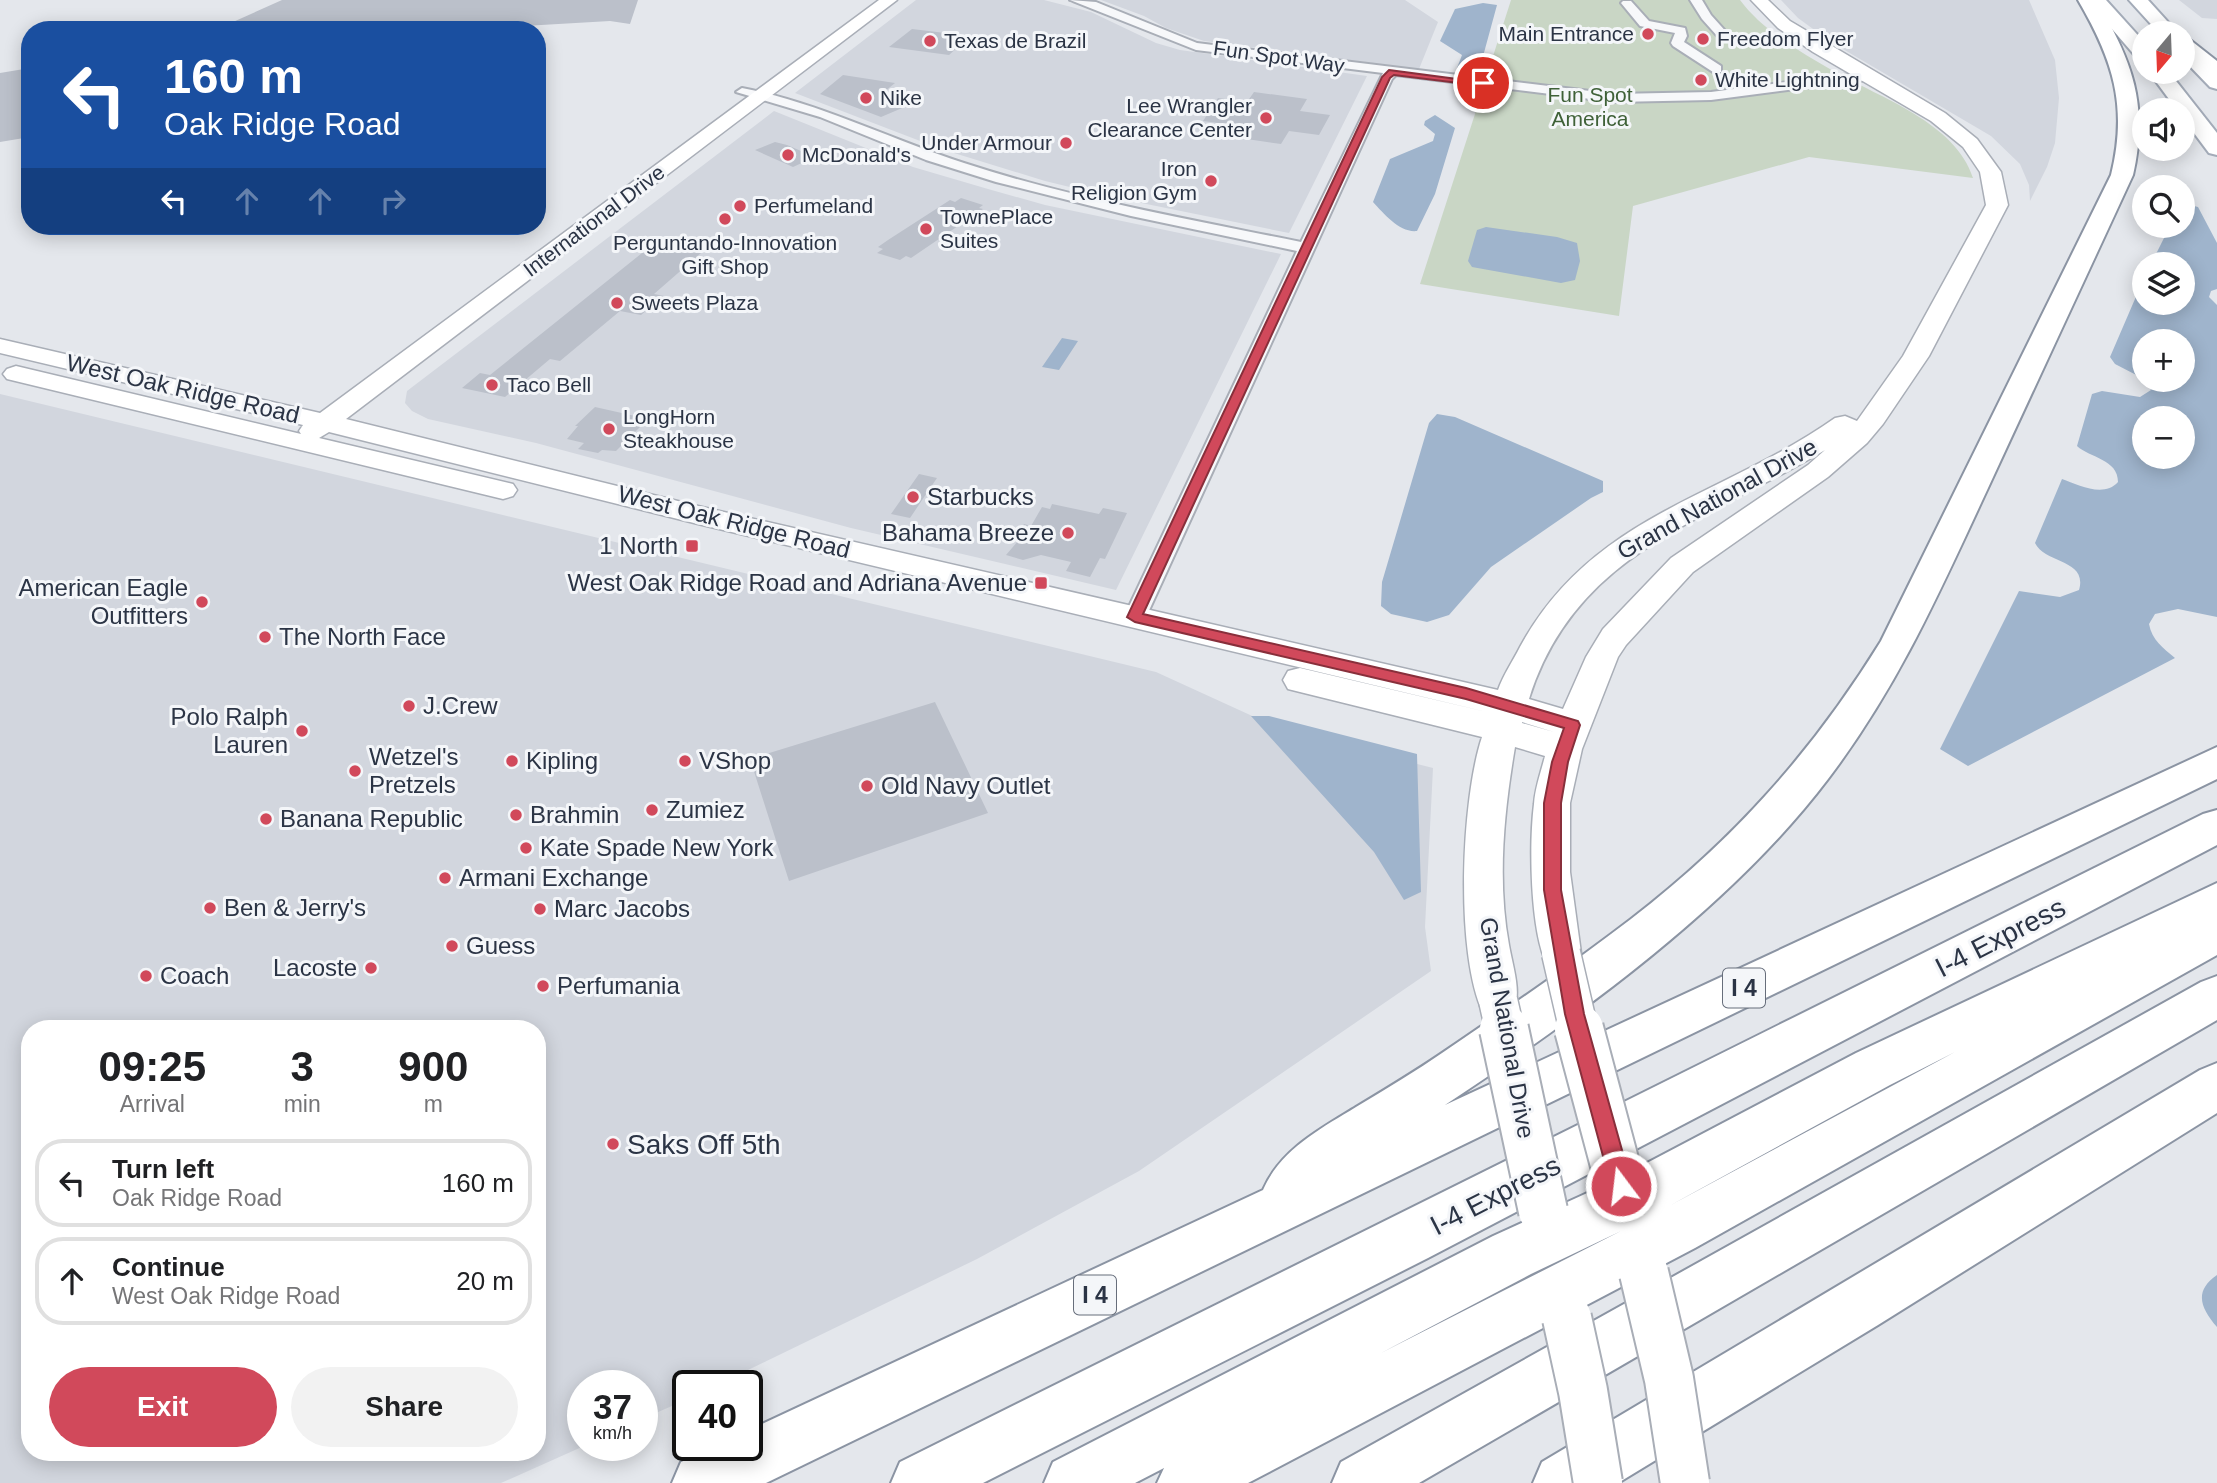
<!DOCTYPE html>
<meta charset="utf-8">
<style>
:root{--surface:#fff;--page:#f2f2f2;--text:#202124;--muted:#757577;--line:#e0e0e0;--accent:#d1495b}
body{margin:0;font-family:Arial,sans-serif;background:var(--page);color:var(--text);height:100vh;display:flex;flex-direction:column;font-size:26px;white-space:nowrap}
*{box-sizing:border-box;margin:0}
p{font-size:23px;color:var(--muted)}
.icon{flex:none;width:38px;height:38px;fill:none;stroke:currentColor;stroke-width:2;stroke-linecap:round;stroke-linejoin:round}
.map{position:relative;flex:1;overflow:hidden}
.details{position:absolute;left:21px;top:1020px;width:525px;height:441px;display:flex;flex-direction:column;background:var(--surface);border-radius:28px;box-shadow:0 4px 18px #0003}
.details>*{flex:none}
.top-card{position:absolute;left:21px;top:21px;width:525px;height:214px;border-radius:28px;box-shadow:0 4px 18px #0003;background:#1a4fa0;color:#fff;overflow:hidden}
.needle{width:46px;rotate:199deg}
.buttons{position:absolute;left:2132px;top:21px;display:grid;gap:14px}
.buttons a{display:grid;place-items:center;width:63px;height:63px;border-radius:50%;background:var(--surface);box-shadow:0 4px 18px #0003;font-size:35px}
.speed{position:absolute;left:567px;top:1370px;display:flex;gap:14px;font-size:35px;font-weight:700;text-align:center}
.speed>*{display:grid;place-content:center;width:91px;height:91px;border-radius:50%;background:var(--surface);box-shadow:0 4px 18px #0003;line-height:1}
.speed small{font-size:18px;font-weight:400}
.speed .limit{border:4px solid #111;border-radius:10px;background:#fff;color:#111}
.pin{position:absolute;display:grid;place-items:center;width:60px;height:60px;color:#fff;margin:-30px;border:4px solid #fff;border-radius:50%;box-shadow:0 2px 7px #0007}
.me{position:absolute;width:77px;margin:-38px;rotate:345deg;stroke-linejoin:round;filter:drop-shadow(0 0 5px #0008)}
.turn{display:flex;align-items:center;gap:24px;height:147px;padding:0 28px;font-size:32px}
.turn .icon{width:91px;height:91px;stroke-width:2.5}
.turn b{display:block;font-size:49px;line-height:60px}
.lanes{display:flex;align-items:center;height:66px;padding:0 28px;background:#0003;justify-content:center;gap:35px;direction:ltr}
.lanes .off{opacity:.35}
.eta{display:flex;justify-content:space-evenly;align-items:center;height:119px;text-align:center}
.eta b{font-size:42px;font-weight:700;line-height:49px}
.cta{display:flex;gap:14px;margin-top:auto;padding:14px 28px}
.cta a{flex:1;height:80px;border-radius:42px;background:var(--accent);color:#fff;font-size:28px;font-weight:700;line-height:80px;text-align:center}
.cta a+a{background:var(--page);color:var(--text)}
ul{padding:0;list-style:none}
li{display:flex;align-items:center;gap:21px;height:88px;margin:0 14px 10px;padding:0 14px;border:4px solid var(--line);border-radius:28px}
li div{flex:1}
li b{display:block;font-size:26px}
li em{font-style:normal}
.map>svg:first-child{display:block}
</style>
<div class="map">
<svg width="2217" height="1483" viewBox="0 0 2217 1483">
<rect width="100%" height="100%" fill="#e4e7ec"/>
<path fill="#d2d6de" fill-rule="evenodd" d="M 916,0 L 1044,0 L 1091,12 L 1156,43 L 1180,50 L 1367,76 L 1289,233 L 1107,196 L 1045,181 L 941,149 L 795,93 Z
M 1101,0 L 1405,0 L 1438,22 L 1419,69 L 1204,41 L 1166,28 L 1144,16 Z
M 1781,0 L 2029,0 L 2055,60 L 2059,98 L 2055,143 L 2047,167 L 2030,201 L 2029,185 L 2020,164 L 1991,136 L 1831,42 L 1798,18 Z
M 2179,0 L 2217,0 L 2217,19 L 2202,18 Z
M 774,111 L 913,167 L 988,189 L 1045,205 L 1281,254 L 1116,590 L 851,528 L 536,443 L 428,419 L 412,411 L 405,403 L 407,391 Z
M 0,394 L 1156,672 L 1283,730 L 1433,768 L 1425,927 L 1431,971 L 1139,1171 L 977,1259 L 715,1386 L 688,1386 L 688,1399 L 642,1419 L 642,1386 L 583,1386 L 584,1446 L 501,1483 L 0,1483 ZM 30,1029 L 537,1029 L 537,1452 L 30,1452 Z"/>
<path fill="#c9d6c5" d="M 1511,0 L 1740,0 C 1763,31 1802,53 1835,72 C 1879,97 1956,123 1973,178 L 1809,157 L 1633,206 L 1619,316 L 1420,284 L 1486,80 L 1411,69 L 1486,78 Z"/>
<path fill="#9fb4cc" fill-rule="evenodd" d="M 1483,3 L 1497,5 L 1482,60 L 1476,71 L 1457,68 L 1462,55 L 1440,41 L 1455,9 Z
M 1435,115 L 1455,128 L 1435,194 L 1417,231 C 1400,233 1384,214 1373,202 L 1390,159 L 1433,141 L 1435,134 L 1424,125 L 1425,121 Z
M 2187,204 L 2198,207 L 2217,243 L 2217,289 L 2211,291 L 2209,297 L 2217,305 L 2217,617 L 2178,609 L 2155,614 L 2149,624 C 2152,640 2163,648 2175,658 L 1968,766 L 1940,749 L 2019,591 L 2060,597 L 2079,590 C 2088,559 2045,564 2035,543 L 2062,479 C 2078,485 2104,498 2118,482 C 2118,459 2090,458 2077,446 L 2092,394 L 2102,391 L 2140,397 L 2151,390 L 2145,380 L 2182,380 L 2182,341 L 2144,341 L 2144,379 L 2115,364 L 2110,357 L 2138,292 L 2144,291 L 2144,303 L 2182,303 L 2182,293 L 2186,289 L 2182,283 L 2182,264 L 2151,264 L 2170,226 L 2182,226 L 2182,205 ZM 2144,418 L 2182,418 L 2182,457 L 2144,457 Z
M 1486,227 L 1557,237 L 1577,243 L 1580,261 L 1575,280 L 1561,283 L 1472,267 L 1468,261 L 1477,230 Z
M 1062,338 L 1078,341 L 1059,370 L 1042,367 Z
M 1437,414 L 1455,417 L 1603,481 L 1603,492 L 1591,498 L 1491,567 L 1449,615 L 1427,622 L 1391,614 L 1381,606 L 1382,582 L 1429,423 Z
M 1251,716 L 1269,716 L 1417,754 L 1421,892 L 1404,900 L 1374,852 Z
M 2217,1275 L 2217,1327 C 2200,1307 2194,1291 2217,1275 Z"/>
<path fill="#bbc0ca" d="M 282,0 L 638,0 L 630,24 L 610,21 L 524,26 L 512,30 L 215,30 Z
M 912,29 L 970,36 L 949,55 L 889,47 Z
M 30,68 L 30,137 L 0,142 L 0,73 Z
M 843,75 L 895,83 L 884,92 L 914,103 L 881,117 L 820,94 Z
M 1254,92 L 1307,99 L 1300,111 L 1330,115 L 1319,135 L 1289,131 L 1281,144 L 1226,136 L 1233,125 L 1203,121 L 1218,98 L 1247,102 Z
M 775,142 L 787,145 L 815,157 L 793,167 L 755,150 Z
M 961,198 L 983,205 L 979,208 L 983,209 L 911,258 L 906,256 L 900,260 L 877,253 L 883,249 L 878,247 L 888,240 L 950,200 L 955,202 Z
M 657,241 L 684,246 L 680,249 L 701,253 L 654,294 L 664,296 L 641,315 L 620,311 L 560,361 L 550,359 L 505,397 L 462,388 L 480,373 L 490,375 Z
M 595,407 L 644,418 L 640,421 L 645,422 L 616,451 L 602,450 L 598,453 L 578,449 L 584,443 L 567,439 L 578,426 L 575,426 Z
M 919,474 L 937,478 L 910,518 L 891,514 Z
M 1052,504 L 1099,514 L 1103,508 L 1127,513 L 1105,559 L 1100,558 L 1090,577 L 1066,571 L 1071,562 L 1041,555 L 1023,560 L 1006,555 L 1018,541 L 1014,540 L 1024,524 L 1031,526 L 1042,507 L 1050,509 Z
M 935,702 L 988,813 L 789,881 L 750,759 Z"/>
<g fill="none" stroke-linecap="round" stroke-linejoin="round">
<g stroke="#a9aeb7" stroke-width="4">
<path id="street" d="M 1070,0 L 1096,2 L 1197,43 L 1615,94 L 1711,92 L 1866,72 L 1872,76 L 1866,80 L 1711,100 L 1615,102 L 1396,75 L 1392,79 L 1146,617 L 1143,622 L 1135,625 L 1127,622 L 1124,617 L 1297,251 L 1131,216 L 996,182 L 926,160 L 820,117 L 736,92 L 742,88 C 820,103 889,139 964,163 C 1074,199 1188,219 1301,242 L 1383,73 L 1196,50 Z
M 1690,0 L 1702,0 L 1711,15 L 1729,35 L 1727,38 L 1719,38 L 1702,19 Z
M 1623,1 L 1631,1 L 1649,21 L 1685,28 L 1687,36 L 1684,42 L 1721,66 L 1721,72 L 1713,72 L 1673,46 L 1671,43 L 1675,33 L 1640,26 L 1621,3 Z"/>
</g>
<g stroke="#a9aeb7" stroke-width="3">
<path id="secondary" d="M 879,0 L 897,0 L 346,419 L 698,506 L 1498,690 C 1503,675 1513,661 1520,647 C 1592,514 1722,498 1835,418 L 1845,416 L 1857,421 L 1903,356 L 1986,205 L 1980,172 L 1963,147 L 1931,121 L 1813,52 L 1778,28 L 1751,0 L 1768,0 L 1790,21 L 1945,113 L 1977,139 L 2001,172 L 2008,205 L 1929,356 L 1883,424 L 1867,443 L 1828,477 L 1693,572 L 1626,645 L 1618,657 L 1582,749 L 1570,803 L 1570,872 L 1581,953 L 1575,965 L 1561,971 L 1547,965 C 1530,930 1529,844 1534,804 C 1535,788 1541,772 1545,756 L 1515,747 C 1504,812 1497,880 1509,945 C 1513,968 1522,992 1513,1013 L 1498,1019 L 1483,1013 C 1455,953 1461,801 1482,737 L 1300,692 L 1288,689 L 1283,680 L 1288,671 L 1300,668 L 1491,713 L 698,524 L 329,432 L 319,438 L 513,484 L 517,490 L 513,496 L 503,499 L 7,379 L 3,374 L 7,369 L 16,366 L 301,434 L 299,431 L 303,425 L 0,353 L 0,339 L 320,413 ZM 1825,450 L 1808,465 L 1671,558 L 1603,629 L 1586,657 L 1563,709 L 1529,699 C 1576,550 1708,521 1825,450 ZM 1522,722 L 1554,732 L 1522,723 Z"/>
</g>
<g stroke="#a3abb8" stroke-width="4">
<path id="primary" d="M 2087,0 L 2106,0 L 2144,42 L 2144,60 L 2137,58 Z
M 2129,0 L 2148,0 L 2178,33 L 2159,33 Z
M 2182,41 L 2189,43 L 2217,72 L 2217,89 L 2210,87 L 2182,58 Z
M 2149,72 L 2169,72 L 2217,133 L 2217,155 L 2209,153 L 2182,117 L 2182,110 L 2177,110 Z"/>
</g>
<g stroke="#8b94a3" stroke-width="4">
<path id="highway" d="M 2078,0 L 2096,0 C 2132,60 2149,105 2133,175 C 2085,279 2036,384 1988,488 C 1940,591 1898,687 1828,779 C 1732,906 1578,1017 1445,1105 L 2217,747 L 2217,779 L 766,1483 L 672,1483 L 681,1462 L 717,1446 L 747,1446 L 747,1431 L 1263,1190 C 1280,1150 1320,1129 1356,1107 C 1386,1089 1416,1071 1445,1051 C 1508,1008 1571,965 1631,919 C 1734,840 1813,751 1881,641 L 2111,175 C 2128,106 2113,60 2078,0 Z
M 2182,37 L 2189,39 L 2217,61 L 2217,77 L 2210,75 L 2182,53 Z
M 2217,810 L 2217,845 L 1428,1258 L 983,1483 L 891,1483 L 900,1462 L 2203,814 Z
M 2217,883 L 2217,955 L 1695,1248 L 1248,1483 L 1157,1483 L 1164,1468 L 1135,1483 L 1044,1483 L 1053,1462 L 1493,1236 L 1607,1184 L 1856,1053 ZM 1955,1052 L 1669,1206 L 1890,1085 ZM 1621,1231 L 1381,1353 L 1531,1274 Z
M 2217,976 L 2217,1020 L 1419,1483 L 1332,1483 L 1341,1462 L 2201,982 Z
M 2217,1063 L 2217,1113 L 1878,1325 L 1618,1483 L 1533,1483 L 1542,1462 L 2200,1070 Z"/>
</g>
<use href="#street" fill="#f7f8fa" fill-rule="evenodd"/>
<use href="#secondary" fill="#fff" fill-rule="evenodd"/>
<use href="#primary" fill="#fff" fill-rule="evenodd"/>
<use href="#highway" fill="#fff" fill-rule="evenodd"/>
<g stroke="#a9aeb7" stroke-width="41" stroke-linecap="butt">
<path id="secondary-bridge-far1" d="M 1561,953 L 1579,1031
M 1498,1000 L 1505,1031"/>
</g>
<g stroke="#a9aeb7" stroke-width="52" stroke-linecap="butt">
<path id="secondary-bridge" d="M 1504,1029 L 1543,1211
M 1579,1029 L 1617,1172
M 1644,1273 L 1669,1379 L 1685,1483
M 1567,1318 L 1583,1391 L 1598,1483"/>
</g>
<use href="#secondary-bridge-far1" stroke="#fff" stroke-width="38"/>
<use href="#secondary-bridge" stroke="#fff" stroke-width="48"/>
</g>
<path fill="#d1495b" stroke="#882f3b" stroke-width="2" d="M 1389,70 L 1487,83 L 1483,86 L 1394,75 L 1390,78 L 1143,614 L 1466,688 L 1578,721 L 1580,725 L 1568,762 L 1561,803 L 1561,890 L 1584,1014 L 1632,1186 L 1629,1194 L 1621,1197 L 1614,1194 L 1611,1186 L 1565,1014 L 1544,890 L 1544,803 L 1552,762 L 1564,728 L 1466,699 L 1135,622 L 1127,617 L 1382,77 Z"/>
<g fill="#d1495b" stroke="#f4f6f9" stroke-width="2.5">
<circle cx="1648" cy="34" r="7"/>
<circle cx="1703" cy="39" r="7"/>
<circle cx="930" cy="41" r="7"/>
<circle cx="1701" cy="80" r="7"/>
<circle cx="866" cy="98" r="7"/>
<circle cx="1266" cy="118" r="7"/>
<circle cx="1066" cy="143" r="7"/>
<circle cx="788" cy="155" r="7"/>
<circle cx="1211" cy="181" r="7"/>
<circle cx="740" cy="206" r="7"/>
<circle cx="725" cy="219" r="7"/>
<circle cx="926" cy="229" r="7"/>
<circle cx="617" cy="303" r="7"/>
<circle cx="492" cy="385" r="7"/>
<circle cx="609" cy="429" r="7"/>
<circle cx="913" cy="497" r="7"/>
<circle cx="1068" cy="533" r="7"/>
<rect x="685" y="539" width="14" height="14" rx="3.5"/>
<rect x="1034" y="576" width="14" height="14" rx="3.5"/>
<circle cx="202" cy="602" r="7"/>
<circle cx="265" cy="637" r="7"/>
<circle cx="409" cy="706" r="7"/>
<circle cx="302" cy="731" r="7"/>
<circle cx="512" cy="761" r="7"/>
<circle cx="685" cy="761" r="7"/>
<circle cx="355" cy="771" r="7"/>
<circle cx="867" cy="786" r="7"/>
<circle cx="652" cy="810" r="7"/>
<circle cx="516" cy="815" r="7"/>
<circle cx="266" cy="819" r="7"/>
<circle cx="526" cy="848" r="7"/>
<circle cx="445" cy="878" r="7"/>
<circle cx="210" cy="908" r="7"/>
<circle cx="540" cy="909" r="7"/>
<circle cx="452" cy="946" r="7"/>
<circle cx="371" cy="968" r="7"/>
<circle cx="146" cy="976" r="7"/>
<circle cx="543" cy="986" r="7"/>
<circle cx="613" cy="1144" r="7"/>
</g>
<g text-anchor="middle" stroke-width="6" stroke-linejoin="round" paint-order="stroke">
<g font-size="21" fill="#2b3445" stroke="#f4f6f9" text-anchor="start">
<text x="1634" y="41" text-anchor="end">Main Entrance</text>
<text x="1717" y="46">Freedom Flyer</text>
<text x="944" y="48">Texas de Brazil</text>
<text x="1715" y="87">White Lightning</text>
<text x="880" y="105">Nike</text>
<text x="1252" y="113" text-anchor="end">Lee Wrangler<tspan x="1252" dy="24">Clearance Center</tspan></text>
<text x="1052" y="150" text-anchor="end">Under Armour</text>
<text x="802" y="162">McDonald's</text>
<text x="1197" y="176" text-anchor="end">Iron<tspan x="1197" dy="24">Religion Gym</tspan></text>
<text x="754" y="213">Perfumeland</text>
<text x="940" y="224">TownePlace<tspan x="940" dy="24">Suites</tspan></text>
<text x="725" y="250" text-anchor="middle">Perguntando-Innovation<tspan x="725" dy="24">Gift Shop</tspan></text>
<text x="631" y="310">Sweets Plaza</text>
<text x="506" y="392">Taco Bell</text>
<text x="623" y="424">LongHorn<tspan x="623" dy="24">Steakhouse</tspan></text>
</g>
<g font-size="21" fill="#2b3445" stroke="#f4f6f9">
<text transform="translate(1279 57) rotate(8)" y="7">Fun Spot Way</text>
<text transform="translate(594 221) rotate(-37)" y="7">International Drive</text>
</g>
<g font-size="21" fill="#3f6138" stroke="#f4f6f9">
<text x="1590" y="102">Fun Spot<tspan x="1590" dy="24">America</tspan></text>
</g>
<g fill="#f4f6f9" stroke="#676e7b" stroke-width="2">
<rect x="1723" y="968.5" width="42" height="39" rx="5"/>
<rect x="1074" y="1275.5" width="42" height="39" rx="5"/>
</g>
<g font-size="23" font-weight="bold" fill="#2b3445">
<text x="1744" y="996">I 4</text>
<text x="1095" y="1303">I 4</text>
</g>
<g font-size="24" fill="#2b3445" stroke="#f4f6f9">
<text transform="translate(183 389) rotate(13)" y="8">West Oak Ridge Road</text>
<text transform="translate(1717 499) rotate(-29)" y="8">Grand National Drive</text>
<text transform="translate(734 522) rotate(14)" y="8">West Oak Ridge Road</text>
<text transform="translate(1507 1028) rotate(80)" y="8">Grand National Drive</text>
</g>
<g font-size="24" fill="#2b3445" stroke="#f4f6f9" text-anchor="start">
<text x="927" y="505">Starbucks</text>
<text x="1054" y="541" text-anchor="end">Bahama Breeze</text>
<text x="678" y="554" text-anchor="end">1 North</text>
<text x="1027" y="591" text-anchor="end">West Oak Ridge Road and Adriana Avenue</text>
<text x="188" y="596" text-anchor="end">American Eagle<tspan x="188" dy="28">Outfitters</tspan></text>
<text x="279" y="645">The North Face</text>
<text x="423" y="714">J.Crew</text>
<text x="288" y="725" text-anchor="end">Polo Ralph<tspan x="288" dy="28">Lauren</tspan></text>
<text x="369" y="765">Wetzel's<tspan x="369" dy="28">Pretzels</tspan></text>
<text x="526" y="769">Kipling</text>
<text x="699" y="769">VShop</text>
<text x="881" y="794">Old Navy Outlet</text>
<text x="666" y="818">Zumiez</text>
<text x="530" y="823">Brahmin</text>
<text x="280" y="827">Banana Republic</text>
<text x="540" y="856">Kate Spade New York</text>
<text x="459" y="886">Armani Exchange</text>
<text x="224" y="916">Ben &amp; Jerry's</text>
<text x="554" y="917">Marc Jacobs</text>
<text x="466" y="954">Guess</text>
<text x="357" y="976" text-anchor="end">Lacoste</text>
<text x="160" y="984">Coach</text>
<text x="557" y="994">Perfumania</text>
</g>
<g font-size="28" fill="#2b3445" stroke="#f4f6f9">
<text transform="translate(2000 937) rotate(-27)" y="10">I-4 Express</text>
<text transform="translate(1495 1195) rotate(-27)" y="10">I-4 Express</text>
</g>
<g font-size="28" fill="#2b3445" stroke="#f4f6f9" text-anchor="start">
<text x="627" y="1154">Saks Off 5th</text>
</g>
</g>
</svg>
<div class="buttons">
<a><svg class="needle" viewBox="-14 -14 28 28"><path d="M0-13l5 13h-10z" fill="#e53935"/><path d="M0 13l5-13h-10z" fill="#757577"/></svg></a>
<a><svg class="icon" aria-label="sound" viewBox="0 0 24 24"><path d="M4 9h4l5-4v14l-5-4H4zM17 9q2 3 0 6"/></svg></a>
<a><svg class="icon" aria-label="search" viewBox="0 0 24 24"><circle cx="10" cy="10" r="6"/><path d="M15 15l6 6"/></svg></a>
<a><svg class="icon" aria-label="layers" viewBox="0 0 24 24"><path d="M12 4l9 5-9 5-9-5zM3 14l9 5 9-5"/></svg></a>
<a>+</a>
<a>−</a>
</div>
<div class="speed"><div>37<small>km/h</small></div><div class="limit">40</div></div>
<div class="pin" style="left:1483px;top:83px;background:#d93025"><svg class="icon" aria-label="arrive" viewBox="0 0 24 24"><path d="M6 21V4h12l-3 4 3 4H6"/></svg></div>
<svg class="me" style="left:1621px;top:1186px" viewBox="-20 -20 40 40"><circle r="17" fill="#d1495b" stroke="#fff" stroke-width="3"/><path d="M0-11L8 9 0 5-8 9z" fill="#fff"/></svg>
<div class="top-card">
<div class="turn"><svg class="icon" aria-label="left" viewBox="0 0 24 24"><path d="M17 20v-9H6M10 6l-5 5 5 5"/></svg><div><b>160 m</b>Oak Ridge Road</div></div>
<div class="lanes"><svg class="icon" aria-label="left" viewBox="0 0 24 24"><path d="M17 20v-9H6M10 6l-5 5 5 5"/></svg><svg class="icon off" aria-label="ahead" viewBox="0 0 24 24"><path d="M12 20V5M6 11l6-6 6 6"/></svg><svg class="icon off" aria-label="ahead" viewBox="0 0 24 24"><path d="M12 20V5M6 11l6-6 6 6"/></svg><svg class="icon off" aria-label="right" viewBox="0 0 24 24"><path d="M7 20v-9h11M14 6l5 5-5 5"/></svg></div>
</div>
<section class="details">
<div class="eta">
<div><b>09:25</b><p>Arrival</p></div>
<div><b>3</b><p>min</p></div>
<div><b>900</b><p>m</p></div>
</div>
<ul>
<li><svg class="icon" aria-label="left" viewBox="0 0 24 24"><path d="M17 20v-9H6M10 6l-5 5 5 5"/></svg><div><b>Turn left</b><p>Oak Ridge Road</p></div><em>160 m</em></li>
<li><svg class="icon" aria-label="ahead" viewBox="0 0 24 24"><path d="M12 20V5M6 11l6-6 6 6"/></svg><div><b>Continue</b><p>West Oak Ridge Road</p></div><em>20 m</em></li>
</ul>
<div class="cta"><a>Exit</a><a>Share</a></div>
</section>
</div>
